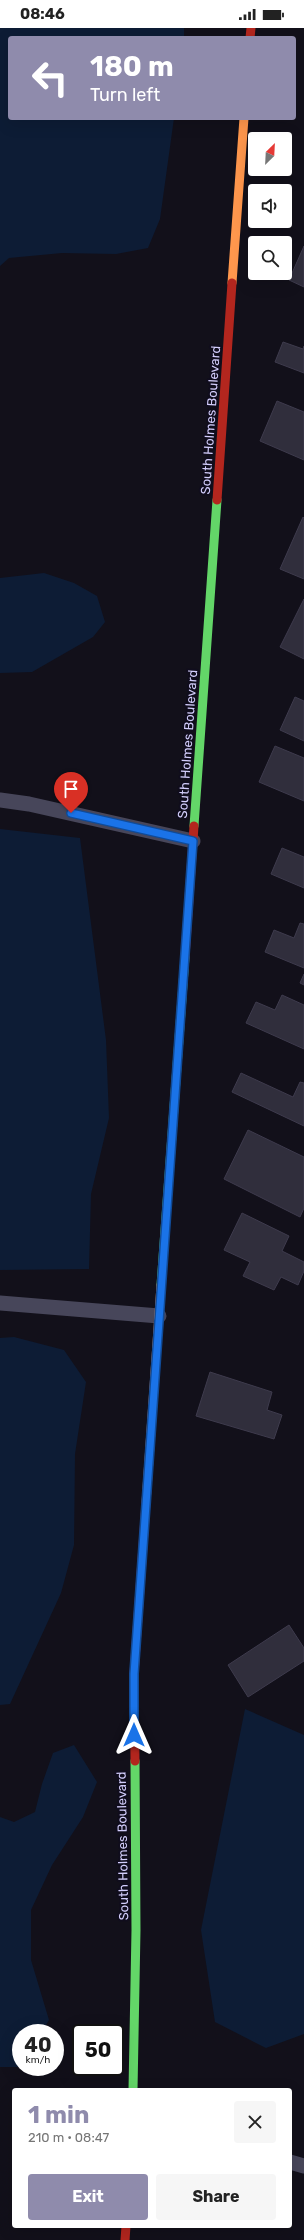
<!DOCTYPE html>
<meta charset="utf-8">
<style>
:root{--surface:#fff;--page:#f6f6f6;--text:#222;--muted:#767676;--accent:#8f8bac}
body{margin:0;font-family:Rubik,sans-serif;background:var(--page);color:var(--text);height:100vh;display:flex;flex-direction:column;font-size:15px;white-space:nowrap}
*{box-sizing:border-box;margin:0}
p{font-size:13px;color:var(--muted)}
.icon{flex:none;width:22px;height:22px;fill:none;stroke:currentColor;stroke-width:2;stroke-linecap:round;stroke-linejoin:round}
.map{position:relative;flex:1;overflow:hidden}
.panel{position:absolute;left:12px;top:2060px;width:280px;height:140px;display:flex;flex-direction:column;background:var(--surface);border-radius:4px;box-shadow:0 4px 16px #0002}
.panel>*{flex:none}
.hud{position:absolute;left:8px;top:8px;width:288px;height:84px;border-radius:4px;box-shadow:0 4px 16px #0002;background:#8f8bac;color:#fff;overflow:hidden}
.needle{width:26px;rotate:24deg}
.tools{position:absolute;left:248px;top:104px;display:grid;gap:8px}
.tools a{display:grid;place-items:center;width:44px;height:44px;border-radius:4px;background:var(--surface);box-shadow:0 4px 16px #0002;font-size:20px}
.speed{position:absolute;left:12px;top:1996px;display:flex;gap:8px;font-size:20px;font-weight:700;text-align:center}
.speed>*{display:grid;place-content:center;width:52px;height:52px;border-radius:50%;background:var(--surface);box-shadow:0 4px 16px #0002;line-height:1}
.speed small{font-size:10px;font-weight:400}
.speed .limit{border:2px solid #111;border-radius:6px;background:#fff;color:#111}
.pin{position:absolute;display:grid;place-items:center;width:34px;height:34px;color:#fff;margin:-41px -17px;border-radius:50% 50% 50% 0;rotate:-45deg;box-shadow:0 0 4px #0007}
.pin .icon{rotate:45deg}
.me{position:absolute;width:44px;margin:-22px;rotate:0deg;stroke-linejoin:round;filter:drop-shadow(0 0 3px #0008)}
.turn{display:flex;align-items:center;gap:14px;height:84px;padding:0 16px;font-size:18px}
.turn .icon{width:52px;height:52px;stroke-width:2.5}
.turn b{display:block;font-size:28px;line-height:34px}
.round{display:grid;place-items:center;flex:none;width:42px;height:42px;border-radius:4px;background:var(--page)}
.overview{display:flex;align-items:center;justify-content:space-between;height:68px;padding:0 16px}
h1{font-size:24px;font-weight:700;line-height:30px;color:var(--accent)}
.primary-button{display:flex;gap:8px;margin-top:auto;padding:8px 16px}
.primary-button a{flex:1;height:46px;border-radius:4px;background:var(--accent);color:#fff;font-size:16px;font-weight:700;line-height:46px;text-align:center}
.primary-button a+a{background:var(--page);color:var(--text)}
.status{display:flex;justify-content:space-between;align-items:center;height:28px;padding:0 20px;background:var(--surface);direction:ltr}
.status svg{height:11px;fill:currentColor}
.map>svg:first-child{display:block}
</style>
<div class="status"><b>08:46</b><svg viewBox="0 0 49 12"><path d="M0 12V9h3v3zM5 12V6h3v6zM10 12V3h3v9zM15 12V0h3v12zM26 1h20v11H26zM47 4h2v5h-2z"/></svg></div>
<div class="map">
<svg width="304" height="2212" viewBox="0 0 304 2212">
<rect width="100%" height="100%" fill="#12101a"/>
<path fill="#0d1c35" d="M 0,0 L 184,0 L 184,10 L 10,10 L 10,90 L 174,90 L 160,191 L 148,220 L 116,226 L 62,225 L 9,230 L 0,238 Z
M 44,545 L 74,555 L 97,568 L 105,594 L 93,609 L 32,644 L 0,645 L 0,550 Z
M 0,801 L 80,810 L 106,1012 L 109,1090 L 91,1166 L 89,1241 L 0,1242 Z
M 14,1309 L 64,1322 L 86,1354 L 75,1426 L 74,1517 L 61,1565 L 10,1676 L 0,1677 L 0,1310 Z
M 245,1681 L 304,1707 L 304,2006 L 266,2020 L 215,1994 L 201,1902 Z
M 74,1717 L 97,1754 L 83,1789 L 52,1837 L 31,1882 L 31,1932 L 49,1992 L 41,2005 L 21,2005 L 20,2039 L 0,2039 L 0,1789 L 14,1794 L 35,1784 L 42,1756 L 53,1725 Z"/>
<path fill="#302e3c" stroke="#3e3b4d" d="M 304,218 L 304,259 L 289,252 Z
M 283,314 L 303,321 L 304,318 L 304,345 L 275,334 Z
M 277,373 L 304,384 L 304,432 L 260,413 Z
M 303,489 L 304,490 L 304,551 L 280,541 Z
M 304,571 L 304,631 L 280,619 Z
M 295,669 L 304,673 L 304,713 L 280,702 Z
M 275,718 L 304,730 L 304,773 L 259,754 Z
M 282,820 L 304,829 L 304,860 L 271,846 Z
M 300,895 L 304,896 L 304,940 L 265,924 L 274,902 L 294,910 Z
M 304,946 L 304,957 L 300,955 Z
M 282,967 L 304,977 L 304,1021 L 246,995 L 256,974 L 275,982 Z
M 241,1045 L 293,1069 L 300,1054 L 304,1055 L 304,1098 L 232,1064 Z
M 248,1102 L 304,1129 L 304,1180 L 300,1189 L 224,1151 Z
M 242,1185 L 289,1208 L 282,1223 L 304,1234 L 304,1243 L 298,1257 L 281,1249 L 274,1262 L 243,1248 L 250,1234 L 224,1222 Z
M 210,1344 L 272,1364 L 267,1382 L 282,1387 L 274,1411 L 196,1388 Z
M 289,1597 L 304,1620 L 304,1633 L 248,1669 L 228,1637 Z"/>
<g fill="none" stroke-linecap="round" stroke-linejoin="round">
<path stroke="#47465a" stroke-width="15" d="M 0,772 L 29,776 L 193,813
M 0,1275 L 159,1288
M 290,2134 L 304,2138"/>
<path stroke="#63d668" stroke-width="9" d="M 194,798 L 217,472
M 161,1257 L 185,929
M 133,2062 L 136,1902 L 135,1733"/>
<path stroke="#ff974d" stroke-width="9" d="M 232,255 L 244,90
M 146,1475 L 161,1257"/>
<path stroke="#b3261e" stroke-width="9" d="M 250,10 L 251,0
M 217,472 L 232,255
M 185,929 L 194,798
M 135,1733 L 134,1646 L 146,1475
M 125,2212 L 126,2198"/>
</g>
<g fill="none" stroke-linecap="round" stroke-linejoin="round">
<g stroke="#114b97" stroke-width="10">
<path id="route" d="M 71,785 L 193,813 L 134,1646 L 134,1707"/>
</g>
<use href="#route" stroke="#1a73e8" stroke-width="7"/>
</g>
<g text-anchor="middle" stroke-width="4" stroke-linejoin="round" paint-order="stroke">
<g font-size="13" fill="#d2cdfb" stroke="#100d1d">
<text transform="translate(210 392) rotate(-86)" y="5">South Holmes Boulevard</text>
<text transform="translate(187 716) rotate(-86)" y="5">South Holmes Boulevard</text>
<text transform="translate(122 1818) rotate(-91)" y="5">South Holmes Boulevard</text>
</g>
</g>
</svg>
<div class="tools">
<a><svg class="needle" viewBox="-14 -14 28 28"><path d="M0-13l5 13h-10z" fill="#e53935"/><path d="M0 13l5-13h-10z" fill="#767676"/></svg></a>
<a><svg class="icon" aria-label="sound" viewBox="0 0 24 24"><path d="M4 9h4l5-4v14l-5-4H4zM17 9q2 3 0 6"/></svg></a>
<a><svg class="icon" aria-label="search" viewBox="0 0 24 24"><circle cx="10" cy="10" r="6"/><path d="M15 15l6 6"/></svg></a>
</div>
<div class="speed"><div>40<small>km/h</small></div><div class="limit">50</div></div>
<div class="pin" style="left:71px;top:785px;background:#d93025"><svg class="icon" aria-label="arrive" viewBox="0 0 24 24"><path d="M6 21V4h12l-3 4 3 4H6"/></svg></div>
<svg class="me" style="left:134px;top:1707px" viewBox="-20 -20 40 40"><path d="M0-17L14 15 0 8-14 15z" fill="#1a73e8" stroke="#fff" stroke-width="4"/></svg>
<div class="hud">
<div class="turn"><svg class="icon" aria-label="left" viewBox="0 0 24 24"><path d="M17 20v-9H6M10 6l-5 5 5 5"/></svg><div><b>180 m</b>Turn left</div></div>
</div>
<section class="panel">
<div class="overview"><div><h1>1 min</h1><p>210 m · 08:47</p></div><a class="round"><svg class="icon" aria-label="close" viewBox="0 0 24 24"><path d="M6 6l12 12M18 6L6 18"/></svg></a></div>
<div class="primary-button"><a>Exit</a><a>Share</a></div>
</section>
</div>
